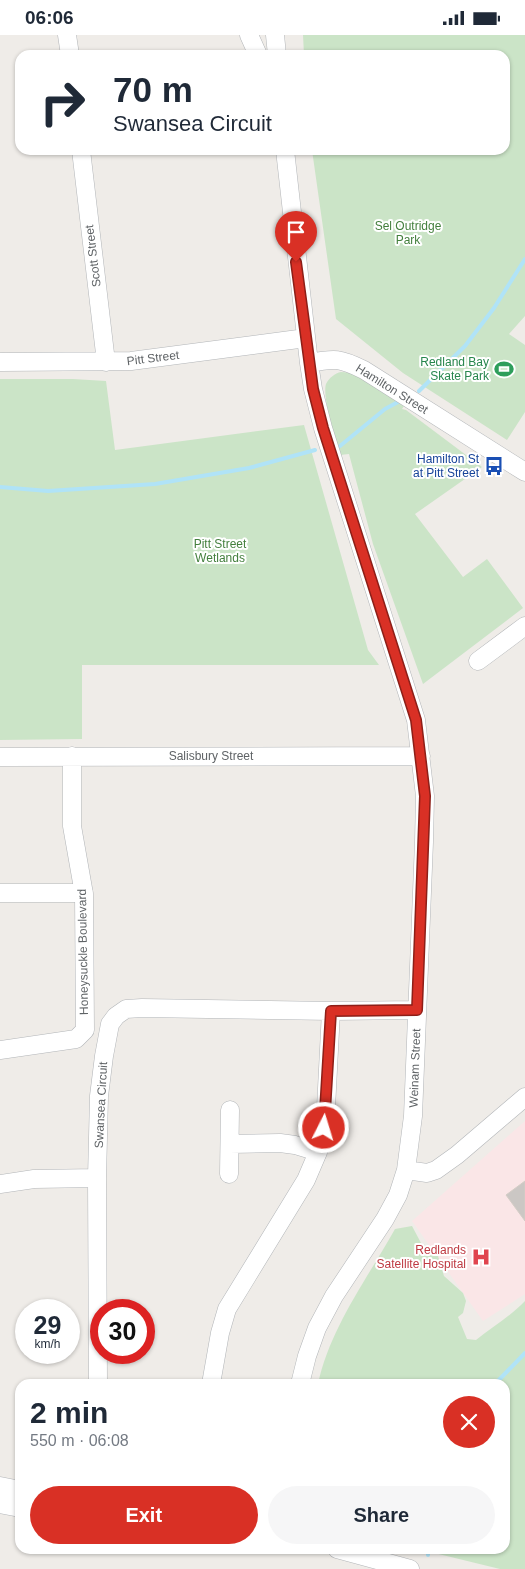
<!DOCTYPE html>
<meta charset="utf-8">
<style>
:root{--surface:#fff;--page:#f6f6f7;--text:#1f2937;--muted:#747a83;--accent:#d93025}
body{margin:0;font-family:Arial,sans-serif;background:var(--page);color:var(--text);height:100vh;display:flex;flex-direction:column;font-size:19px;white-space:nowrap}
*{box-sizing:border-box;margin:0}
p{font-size:16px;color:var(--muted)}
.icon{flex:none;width:28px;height:28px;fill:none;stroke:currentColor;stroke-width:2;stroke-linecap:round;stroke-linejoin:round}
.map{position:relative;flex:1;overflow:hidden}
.sheet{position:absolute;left:15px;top:1344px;width:495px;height:175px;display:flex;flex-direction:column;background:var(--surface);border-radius:15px;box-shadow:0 1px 4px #0004}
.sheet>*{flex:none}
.hud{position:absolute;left:15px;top:15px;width:495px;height:105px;border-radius:15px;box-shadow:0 1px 4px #0004;background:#fff;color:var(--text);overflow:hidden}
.speed{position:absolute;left:15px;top:1264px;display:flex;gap:10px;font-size:25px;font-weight:700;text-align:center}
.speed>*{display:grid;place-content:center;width:65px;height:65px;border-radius:50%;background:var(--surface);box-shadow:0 1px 4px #0004;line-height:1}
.speed small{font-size:12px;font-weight:400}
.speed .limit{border:8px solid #d22;background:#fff;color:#111}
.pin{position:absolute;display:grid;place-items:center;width:42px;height:42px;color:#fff;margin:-51px -21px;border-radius:50% 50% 50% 0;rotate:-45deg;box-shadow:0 0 5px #0007}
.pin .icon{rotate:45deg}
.me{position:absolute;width:55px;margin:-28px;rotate:5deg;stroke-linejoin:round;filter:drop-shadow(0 0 4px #0008)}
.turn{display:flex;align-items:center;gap:18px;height:105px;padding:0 15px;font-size:22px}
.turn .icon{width:65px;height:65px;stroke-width:2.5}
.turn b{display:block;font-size:35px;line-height:42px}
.round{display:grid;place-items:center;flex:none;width:52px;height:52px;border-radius:26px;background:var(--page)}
.headline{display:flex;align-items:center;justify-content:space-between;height:85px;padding:0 15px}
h1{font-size:30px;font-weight:800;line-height:38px}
.button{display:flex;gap:10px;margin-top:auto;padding:10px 15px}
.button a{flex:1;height:58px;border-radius:30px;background:var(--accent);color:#fff;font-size:20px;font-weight:800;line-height:58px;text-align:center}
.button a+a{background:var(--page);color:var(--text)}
.status{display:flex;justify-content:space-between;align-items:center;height:35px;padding:0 25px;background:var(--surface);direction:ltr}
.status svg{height:14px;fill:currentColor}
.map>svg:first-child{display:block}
</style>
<div class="status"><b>06:06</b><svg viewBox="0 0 49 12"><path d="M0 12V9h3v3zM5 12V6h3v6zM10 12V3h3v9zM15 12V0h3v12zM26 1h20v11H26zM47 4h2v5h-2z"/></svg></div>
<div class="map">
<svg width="525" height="1534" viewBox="0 0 525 1534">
<rect width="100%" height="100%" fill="#efece8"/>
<path fill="#fae6e7" d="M 525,1086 L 525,1259 L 483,1286 L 412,1186 Z"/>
<path fill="#cbe4c7" d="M 303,0 L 525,0 L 525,281 L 509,299 L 525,310 L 525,377 L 507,405 L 403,338 L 336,284 L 312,115 L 505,115 L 505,20 L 304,20 Z
M 341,337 L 354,338 L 404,371 L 402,374 L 406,375 L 482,432 L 415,479 L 463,542 L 487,524 L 523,573 L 423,649 L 373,509 L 349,419 L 340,420 C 335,407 322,361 326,349 C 329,343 335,338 341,337 Z
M 0,344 L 73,344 L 106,346 L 115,415 L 304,390 L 368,615 L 379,630 L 82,630 L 82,704 L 0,705 Z
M 412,1191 L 421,1208 L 431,1213 L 438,1221 L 444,1241 L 463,1258 L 466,1266 L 463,1278 L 458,1282 L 467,1304 L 476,1305 C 492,1292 511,1281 525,1266 L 525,1534 L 500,1534 L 418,1514 L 505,1514 L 505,1349 L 318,1349 C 330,1293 367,1244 395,1194 Z"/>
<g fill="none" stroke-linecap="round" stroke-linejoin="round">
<path stroke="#b0e3f7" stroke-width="4" d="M 419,356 L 465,311 L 494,273 L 525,224
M 340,411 L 385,374 L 398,367
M 0,452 L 48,456 L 155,449 L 249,433 L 315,415
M 495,1349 L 525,1318
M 428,1514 L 428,1520"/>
</g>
<path fill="#cbc7c4" stroke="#d4cdc6" d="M 525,1146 L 525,1186 L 506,1160 Z"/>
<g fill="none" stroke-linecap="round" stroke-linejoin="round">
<g stroke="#b2b5b8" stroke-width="19">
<path id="minor" d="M 67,0 L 70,20
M 249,0 L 258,20
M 275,0 L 277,20
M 81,115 L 106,327
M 285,115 L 309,328 L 313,354 L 323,393 L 416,685 L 425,761 L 424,807 L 413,1081 L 406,1135 L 398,1160 L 385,1184 L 334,1261 L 317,1293 L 307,1321 L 300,1349
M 0,327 L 131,326 L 306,303
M 309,328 C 335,323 340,323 364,335 L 525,437
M 478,626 L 525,591
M 0,722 L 421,721
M 0,858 L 84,858
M 0,1015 L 76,1004 L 85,995 L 84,859 L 72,791 L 72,721
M 230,1109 L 280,1108 L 295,1110 L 318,1117
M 406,1135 L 427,1138 L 436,1135 L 457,1120 L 525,1062
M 229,1139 L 230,1075
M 0,1149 L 34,1144 L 97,1143
M 98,1349 L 97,1143 L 99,1061 L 104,1021 L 110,989 L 116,981 L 126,974 L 142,973 L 331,976 L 417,975
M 211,1349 L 220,1298 L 227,1274 L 306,1145 L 318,1117 L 324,1093 L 326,1073 L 331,976
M 0,1451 L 20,1455
M 0,1469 L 20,1473
M 337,1514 L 410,1534"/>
</g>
<use href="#minor" stroke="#fff" stroke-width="18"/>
</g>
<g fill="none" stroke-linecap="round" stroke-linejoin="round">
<g stroke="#8d1f18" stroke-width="12">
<path id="route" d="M 296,227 L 313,354 L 323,393 L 416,685 L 425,761 L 417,975 L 331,976 L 324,1093"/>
</g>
<use href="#route" stroke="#d93025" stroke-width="9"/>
</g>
<defs>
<g id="stadium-bare" transform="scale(1.5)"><path d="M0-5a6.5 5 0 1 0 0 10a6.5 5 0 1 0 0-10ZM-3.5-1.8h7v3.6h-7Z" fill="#2e9e5b" stroke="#fff" stroke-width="2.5" paint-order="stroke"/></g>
<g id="bus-bare" transform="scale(1.5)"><path d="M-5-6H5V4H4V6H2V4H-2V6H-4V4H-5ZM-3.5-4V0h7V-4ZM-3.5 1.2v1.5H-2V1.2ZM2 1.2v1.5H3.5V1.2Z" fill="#1a4fb4" stroke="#fff" stroke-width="2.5" paint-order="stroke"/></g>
<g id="hospital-bare" transform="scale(1.5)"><path d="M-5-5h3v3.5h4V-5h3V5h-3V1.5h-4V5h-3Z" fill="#e0444e" stroke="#fff" stroke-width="2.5" paint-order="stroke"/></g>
</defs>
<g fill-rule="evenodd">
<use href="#stadium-bare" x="504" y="334"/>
<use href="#bus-bare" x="494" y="431"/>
<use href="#hospital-bare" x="481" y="1222"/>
</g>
<g text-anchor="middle" stroke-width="4" stroke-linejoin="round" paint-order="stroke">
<g font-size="12" fill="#437f3d" stroke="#fff">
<text x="408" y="195">Sel Outridge<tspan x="408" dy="14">Park</tspan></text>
<text x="220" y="513">Pitt Street<tspan x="220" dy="14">Wetlands</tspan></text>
</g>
<g font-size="12" fill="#5f6366" stroke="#fff">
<text transform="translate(93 221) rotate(-97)" y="4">Scott Street</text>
<text transform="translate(153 323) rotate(-7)" y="4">Pitt Street</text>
<text transform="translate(392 354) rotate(32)" y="4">Hamilton Street</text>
<text x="211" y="725">Salisbury Street</text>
<text transform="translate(83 917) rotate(-91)" y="4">Honeysuckle Boulevard</text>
<text transform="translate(415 1033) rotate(-88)" y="4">Weinam Street</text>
<text transform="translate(101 1070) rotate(-87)" y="4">Swansea Circuit</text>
</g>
<g font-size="12" fill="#27864d" stroke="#fff" text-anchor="end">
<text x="489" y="331">Redland Bay<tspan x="489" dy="14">Skate Park</tspan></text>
</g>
<g font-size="12" fill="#164399" stroke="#fff" text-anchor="end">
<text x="479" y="428">Hamilton St<tspan x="479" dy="14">at Pitt Street</tspan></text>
</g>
<g font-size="12" fill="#be3a42" stroke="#fff" text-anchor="end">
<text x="466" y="1219">Redlands<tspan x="466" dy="14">Satellite Hospital</tspan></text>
</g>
</g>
</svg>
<div class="speed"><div>29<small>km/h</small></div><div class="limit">30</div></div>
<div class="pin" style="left:296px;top:227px;background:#d93025"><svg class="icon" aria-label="arrive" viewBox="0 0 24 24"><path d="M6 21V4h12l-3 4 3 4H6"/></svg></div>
<svg class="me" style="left:324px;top:1093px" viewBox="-20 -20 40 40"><circle r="17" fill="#d93025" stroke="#fff" stroke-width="3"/><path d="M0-11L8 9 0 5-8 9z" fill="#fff"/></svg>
<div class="hud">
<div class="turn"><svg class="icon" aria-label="right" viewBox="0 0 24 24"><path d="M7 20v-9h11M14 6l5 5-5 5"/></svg><div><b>70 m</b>Swansea Circuit</div></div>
</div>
<section class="sheet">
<div class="headline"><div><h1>2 min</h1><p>550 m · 06:08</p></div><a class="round" style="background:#d93025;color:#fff"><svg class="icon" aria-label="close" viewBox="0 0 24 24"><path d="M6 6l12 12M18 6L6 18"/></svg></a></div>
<div class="button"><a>Exit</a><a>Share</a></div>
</section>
</div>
